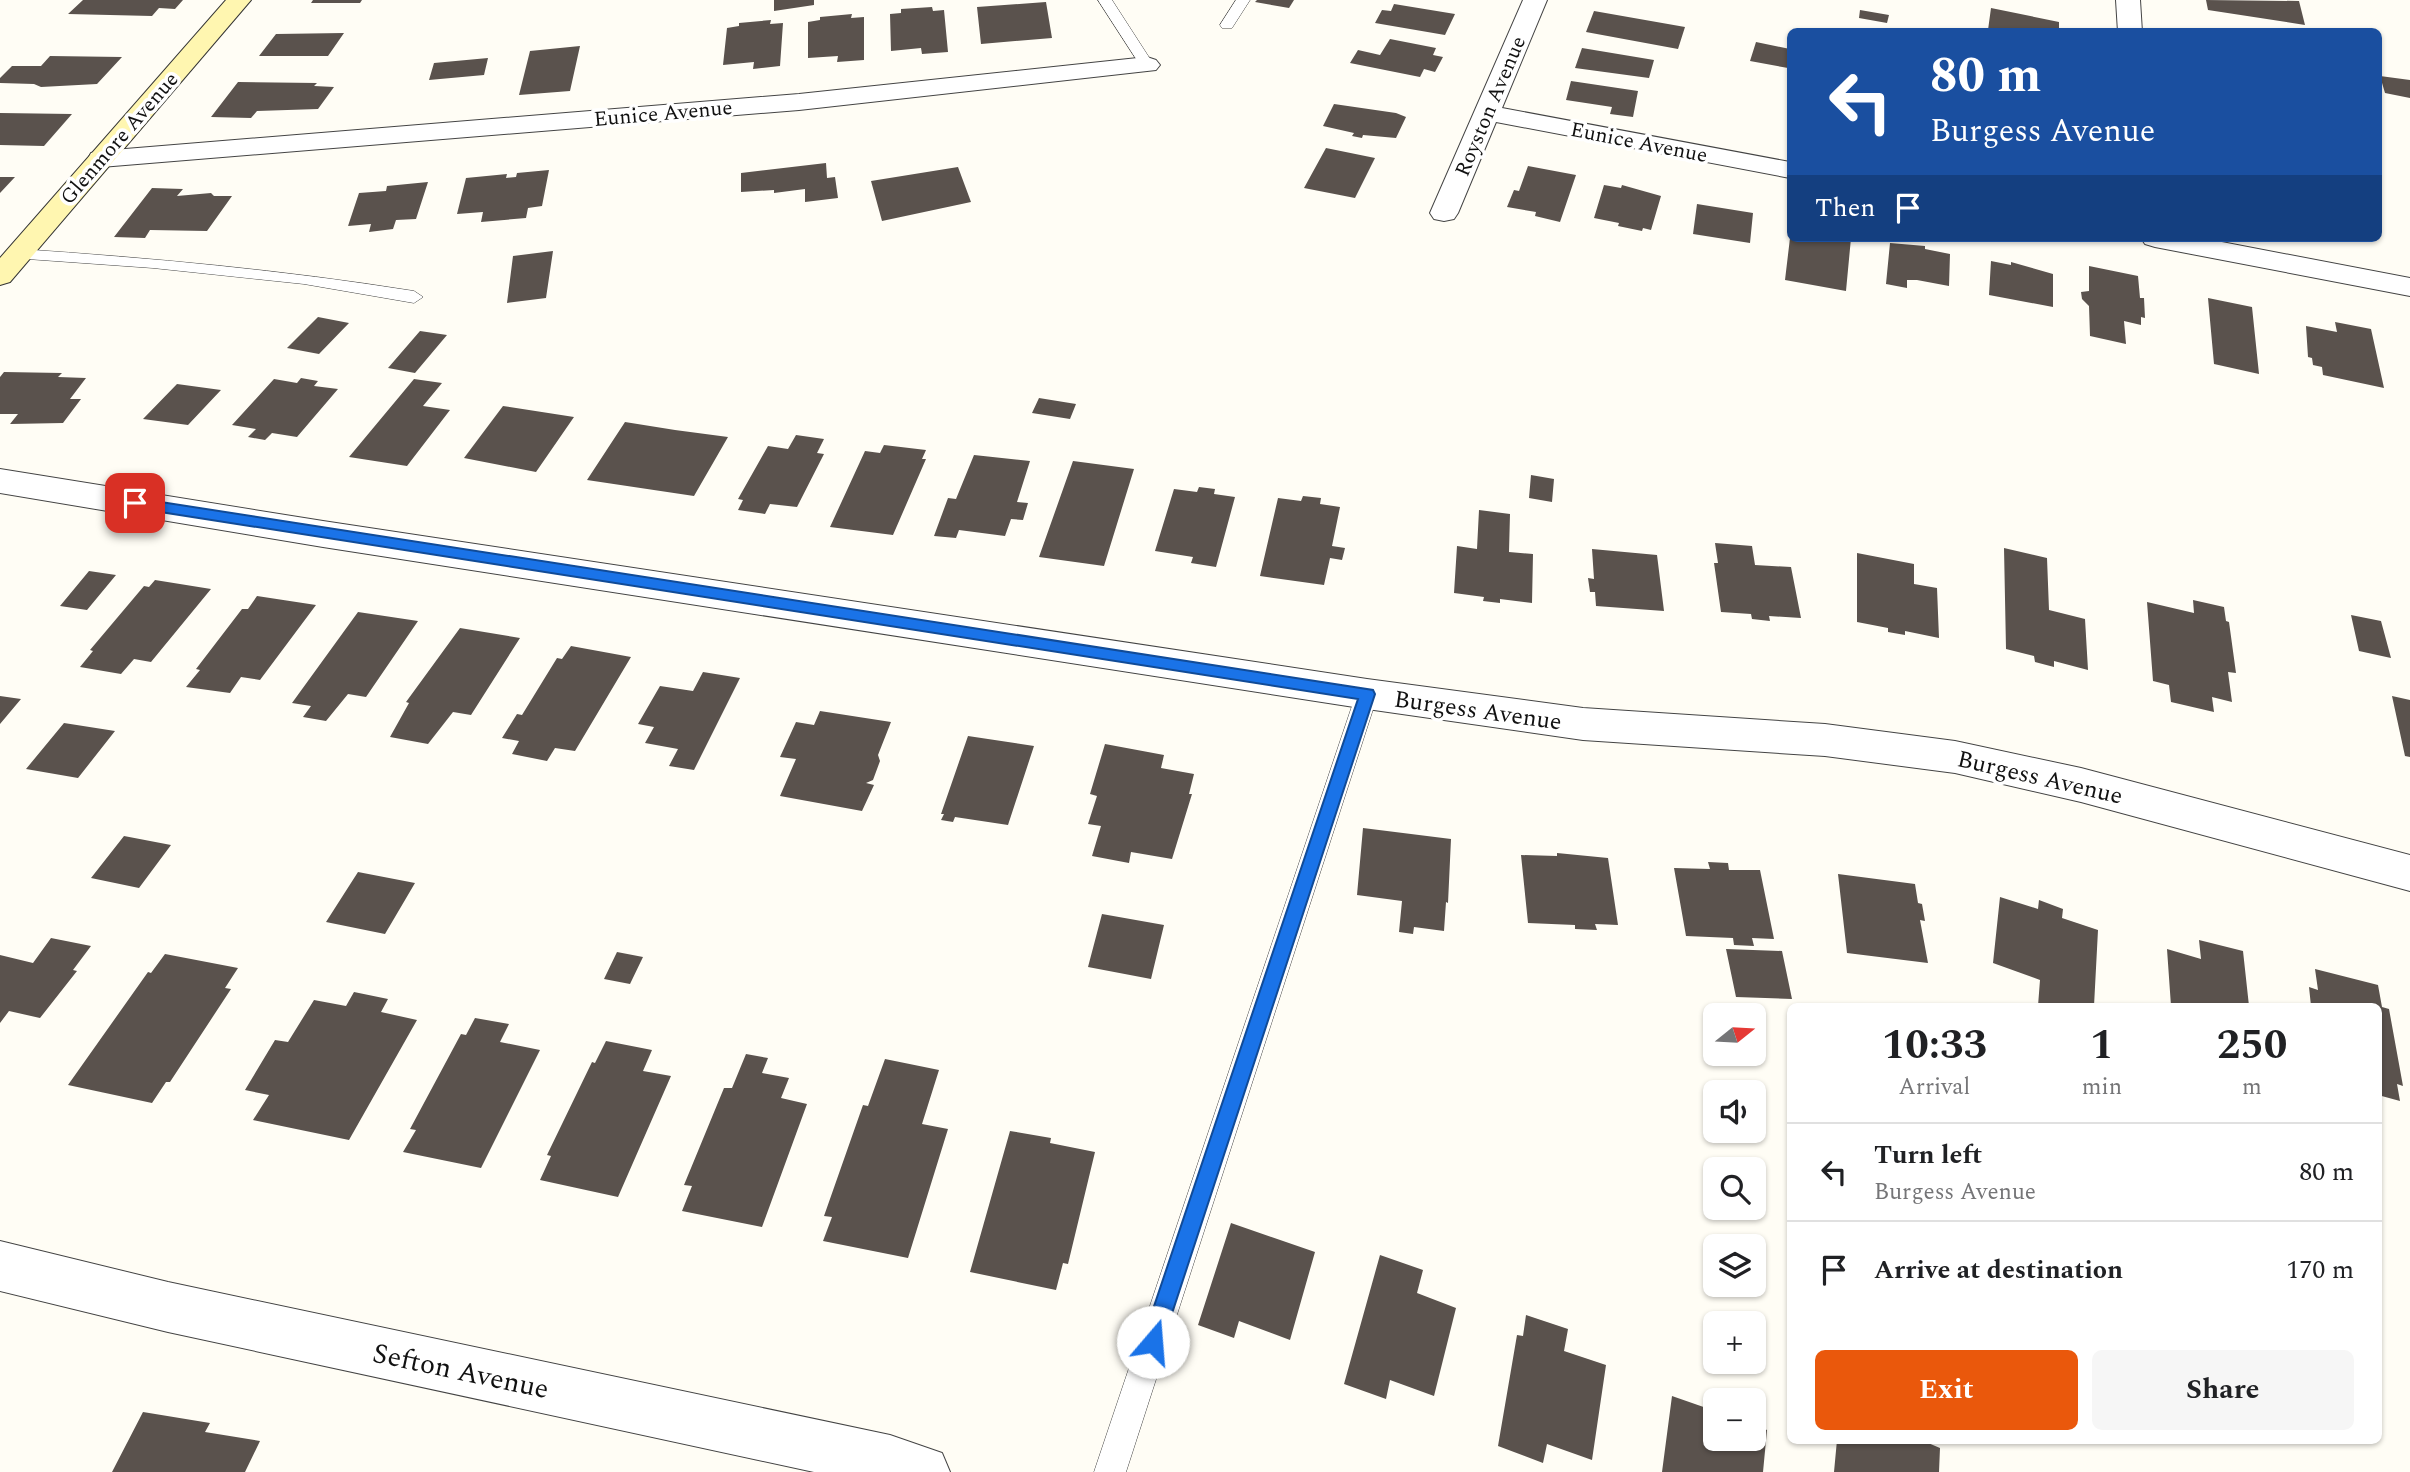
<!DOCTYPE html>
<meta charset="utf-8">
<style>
:root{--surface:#fff;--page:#f6f6f6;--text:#202124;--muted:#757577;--line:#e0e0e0;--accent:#ea580c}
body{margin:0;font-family:Spectral,serif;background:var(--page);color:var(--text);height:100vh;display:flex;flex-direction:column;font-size:26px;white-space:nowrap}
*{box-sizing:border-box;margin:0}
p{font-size:23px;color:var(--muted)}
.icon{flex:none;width:38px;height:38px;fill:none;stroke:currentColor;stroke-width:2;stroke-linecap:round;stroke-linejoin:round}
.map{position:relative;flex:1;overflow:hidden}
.drawer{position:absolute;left:1787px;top:1003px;width:595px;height:441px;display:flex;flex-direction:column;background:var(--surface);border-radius:10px;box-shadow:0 2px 5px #0004}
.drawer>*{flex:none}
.hud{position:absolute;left:1787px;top:28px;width:595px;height:214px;border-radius:10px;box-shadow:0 2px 5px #0004;background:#1a4fa0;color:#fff;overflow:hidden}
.needle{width:46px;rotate:72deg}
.fabs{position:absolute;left:1703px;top:1003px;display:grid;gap:14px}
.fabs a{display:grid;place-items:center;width:63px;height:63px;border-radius:10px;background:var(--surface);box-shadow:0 2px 5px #0004;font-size:35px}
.pin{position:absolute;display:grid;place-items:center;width:60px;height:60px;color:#fff;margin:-30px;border-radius:14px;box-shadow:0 4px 10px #0006}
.me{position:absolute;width:77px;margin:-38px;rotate:18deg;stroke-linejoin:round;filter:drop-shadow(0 0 5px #0008)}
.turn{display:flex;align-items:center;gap:24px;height:147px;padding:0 28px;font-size:32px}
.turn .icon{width:91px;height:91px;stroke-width:2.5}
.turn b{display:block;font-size:49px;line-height:60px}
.then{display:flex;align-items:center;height:66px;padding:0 28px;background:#0003;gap:14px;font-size:26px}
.eta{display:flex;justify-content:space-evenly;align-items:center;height:119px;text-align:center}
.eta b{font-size:42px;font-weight:700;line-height:49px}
.action{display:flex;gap:14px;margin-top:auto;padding:14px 28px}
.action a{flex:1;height:80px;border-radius:10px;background:var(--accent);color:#fff;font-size:28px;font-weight:700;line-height:80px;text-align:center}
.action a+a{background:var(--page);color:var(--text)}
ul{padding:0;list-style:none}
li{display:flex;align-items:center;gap:21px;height:98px;padding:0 28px;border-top:2px solid var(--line)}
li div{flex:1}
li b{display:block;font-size:26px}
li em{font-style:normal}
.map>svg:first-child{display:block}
</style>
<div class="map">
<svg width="2410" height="1472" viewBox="0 0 2410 1472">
<rect width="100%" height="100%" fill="#fffdf5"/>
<path fill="#5a524d" d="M 83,0 L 183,0 L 175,9 L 159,8 L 152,16 L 68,14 Z
M 313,0 L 362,0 L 360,3 L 311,3 Z
M 774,0 L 814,0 L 814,5 L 774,11 Z
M 1257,0 L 1294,0 L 1289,8 L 1255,2 Z
M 2206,0 L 2299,1 L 2305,25 L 2208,10 Z
M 1046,2 L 1052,38 L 981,44 L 977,7 Z
M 1394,4 L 1455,14 L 1445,35 L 1375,23 L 1382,10 L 1391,11 Z
M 932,7 L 933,11 L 944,10 L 948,52 L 922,54 L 921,48 L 891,51 L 890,14 L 901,13 L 901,9 Z
M 1991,8 L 2059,22 L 2059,32 L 1990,32 L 1988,30 Z
M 1860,10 L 1889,15 L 1887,23 L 1859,18 Z
M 1594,11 L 1685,27 L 1678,49 L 1586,32 Z
M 852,14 L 851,18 L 864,17 L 864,60 L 837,62 L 838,56 L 808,58 L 808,22 L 820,20 L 820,17 Z
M 771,20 L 770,24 L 783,23 L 780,66 L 753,69 L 754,62 L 723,65 L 727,28 L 739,26 L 739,23 Z
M 344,33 L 328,56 L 259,56 L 276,34 Z
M 1390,39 L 1436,48 L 1433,55 L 1443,57 L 1435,72 L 1424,69 L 1420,77 L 1350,63 L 1358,50 L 1380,55 Z
M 1756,42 L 1790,49 L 1788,68 L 1750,61 Z
M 580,46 L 570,91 L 519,95 L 530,51 Z
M 1582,48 L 1654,60 L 1649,78 L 1575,68 Z
M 50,56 L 122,57 L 97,84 L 41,87 L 34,84 L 0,83 L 0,78 L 12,66 L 41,66 Z
M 488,58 L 484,75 L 429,80 L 434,63 Z
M 2380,76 L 2410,80 L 2410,98 L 2385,93 Z
M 1571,81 L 1638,91 L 1633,117 L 1610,114 L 1612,107 L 1566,100 Z
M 238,82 L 317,83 L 314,86 L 334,87 L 318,109 L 257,111 L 251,118 L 211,117 Z
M 1334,104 L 1396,113 L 1406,117 L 1396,138 L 1363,135 L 1362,138 L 1352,136 L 1354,133 L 1323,126 Z
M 0,113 L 72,114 L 44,146 L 0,145 Z
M 1326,148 L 1375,158 L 1355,198 L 1304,188 Z
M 826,163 L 827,178 L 835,177 L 838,198 L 805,202 L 805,189 L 774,193 L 774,190 L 741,192 L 741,173 Z
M 1528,166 L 1576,175 L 1560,222 L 1535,216 L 1536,212 L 1507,207 L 1514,190 L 1519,191 Z
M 958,167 L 971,202 L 882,221 L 871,181 Z
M 549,170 L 542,206 L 528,208 L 526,218 L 481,222 L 483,212 L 457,214 L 466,178 L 507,174 L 506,178 L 516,177 L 517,173 Z
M 0,177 L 15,177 L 0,193 Z
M 428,182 L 416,219 L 396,220 L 393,229 L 369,232 L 371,224 L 348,226 L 359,193 L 386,191 L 387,186 Z
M 1604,185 L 1621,188 L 1622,185 L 1661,196 L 1651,230 L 1643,228 L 1642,231 L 1618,226 L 1619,223 L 1594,218 Z
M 152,188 L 183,189 L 177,196 L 211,193 L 214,196 L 232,196 L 207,231 L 150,230 L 145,238 L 114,237 Z
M 1697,204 L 1753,213 L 1750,243 L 1693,234 Z
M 1790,238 L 1851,238 L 1846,291 L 1785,280 Z
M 1890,243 L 1925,246 L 1925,249 L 1950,254 L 1949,286 L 1917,280 L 1907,280 L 1907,288 L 1886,284 Z
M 553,251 L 546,298 L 507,303 L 513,256 Z
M 1991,261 L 2011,265 L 2011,262 L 2053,274 L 2053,307 L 1989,295 Z
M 2089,266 L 2138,276 L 2140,298 L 2144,298 L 2145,318 L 2141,317 L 2141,325 L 2124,321 L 2126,344 L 2090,336 L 2089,306 L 2082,299 L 2081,292 L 2089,291 Z
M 2208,298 L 2252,307 L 2259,374 L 2214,364 Z
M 318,317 L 349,323 L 319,354 L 287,348 Z
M 2335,322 L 2371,329 L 2384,388 L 2323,375 L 2322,367 L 2313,365 L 2312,358 L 2308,357 L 2306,326 L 2337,332 Z
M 420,331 L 447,335 L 415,373 L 388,368 Z
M 4,372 L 62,373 L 58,377 L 86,378 L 70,399 L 81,399 L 63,423 L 10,424 L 18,414 L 0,414 L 0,377 Z
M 301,378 L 318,381 L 314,386 L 338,389 L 297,437 L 272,433 L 265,440 L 248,437 L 256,429 L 232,425 L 274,379 L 297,383 Z
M 414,379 L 442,383 L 423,406 L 450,410 L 407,466 L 349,457 Z
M 177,384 L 221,390 L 188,425 L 143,419 Z
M 1039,398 L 1076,404 L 1070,419 L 1032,413 Z
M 503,406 L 574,417 L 536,472 L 464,458 Z
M 625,422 L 675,430 L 728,437 L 694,496 L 587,480 Z
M 796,435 L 824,439 L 817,453 L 824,454 L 797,507 L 770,504 L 765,514 L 738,510 L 743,500 L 738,499 L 768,446 L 788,449 Z
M 884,445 L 926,450 L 922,459 L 926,459 L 893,535 L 830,527 L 865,451 L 880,453 Z
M 974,455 L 1030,461 L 1017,502 L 1028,503 L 1023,520 L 1011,519 L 1005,536 L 959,530 L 956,538 L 934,536 L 948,498 L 956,499 Z
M 1073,461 L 1134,469 L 1104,566 L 1039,557 Z
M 1531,475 L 1554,479 L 1552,502 L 1529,498 Z
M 1199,487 L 1215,489 L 1214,494 L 1235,497 L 1216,567 L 1191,563 L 1193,557 L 1155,551 L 1174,489 L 1197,492 Z
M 1303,496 L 1321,498 L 1320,504 L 1340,507 L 1332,546 L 1345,548 L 1342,560 L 1330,558 L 1324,585 L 1260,576 L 1278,498 L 1301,501 Z
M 1479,510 L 1510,514 L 1509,552 L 1533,554 L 1532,603 L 1500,599 L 1500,603 L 1483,601 L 1484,597 L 1454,593 L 1457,546 L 1477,549 Z
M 1715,543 L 1752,546 L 1755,565 L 1791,567 L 1801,618 L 1769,616 L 1770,621 L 1752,619 L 1751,614 L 1721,612 L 1714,563 L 1718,563 Z
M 2004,548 L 2047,558 L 2049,610 L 2085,619 L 2088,670 L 2054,661 L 2054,667 L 2035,662 L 2034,656 L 2006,649 Z
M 1592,549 L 1657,555 L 1664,611 L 1596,606 L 1595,592 L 1590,592 L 1588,578 L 1594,579 Z
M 1857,553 L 1914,564 L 1914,584 L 1937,588 L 1939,638 L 1905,631 L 1905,635 L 1888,632 L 1888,628 L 1857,622 Z
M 89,571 L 116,575 L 87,610 L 60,606 Z
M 155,580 L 211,589 L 151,662 L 134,659 L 121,674 L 80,667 L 93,651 L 90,650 L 144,586 L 149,587 Z
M 257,596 L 316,605 L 260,680 L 241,677 L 230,693 L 186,687 L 200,670 L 196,669 L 242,609 L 248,609 Z
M 2193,600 L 2224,607 L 2226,621 L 2229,622 L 2236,673 L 2228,672 L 2232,702 L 2212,697 L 2214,712 L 2171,702 L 2169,685 L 2153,681 L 2147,602 L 2194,613 Z
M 358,612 L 418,621 L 366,697 L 348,694 L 326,721 L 303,717 L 311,706 L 292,703 Z
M 2351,615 L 2381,621 L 2391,658 L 2359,651 Z
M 460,628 L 520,638 L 471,715 L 453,712 L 428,744 L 390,737 L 409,703 L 406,702 Z
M 571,646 L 631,657 L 575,751 L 555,748 L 547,761 L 512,754 L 519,741 L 502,738 L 517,714 L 522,715 L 557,658 L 562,659 Z
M 703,672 L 740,678 L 694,770 L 669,766 L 678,749 L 645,743 L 654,727 L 638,724 L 660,686 L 693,691 Z
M 0,696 L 21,699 L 0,724 Z
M 2392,696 L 2410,700 L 2410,757 L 2405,756 Z
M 820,711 L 891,722 L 878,755 L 880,761 L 873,780 L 866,783 L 874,785 L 862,811 L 780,796 L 796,759 L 780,757 L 796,722 L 814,725 Z
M 64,723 L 115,731 L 78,778 L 26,769 Z
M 968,736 L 1034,746 L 1008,825 L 955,817 L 953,822 L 941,820 L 944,814 L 941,814 Z
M 1105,744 L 1164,755 L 1161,768 L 1194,774 L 1189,794 L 1192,794 L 1172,859 L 1131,852 L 1129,863 L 1092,856 L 1101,826 L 1088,824 L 1097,796 L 1090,794 Z
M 1363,828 L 1451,839 L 1448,903 L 1446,902 L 1444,931 L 1414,927 L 1413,934 L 1399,932 L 1402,901 L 1357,895 Z
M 124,836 L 171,845 L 139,888 L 91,878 Z
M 1557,853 L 1608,858 L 1618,925 L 1595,924 L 1597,930 L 1575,929 L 1575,925 L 1528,923 L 1521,855 L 1557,856 Z
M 1708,862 L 1728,863 L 1729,870 L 1760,870 L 1774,939 L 1752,938 L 1754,946 L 1734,945 L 1733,938 L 1686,936 L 1674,868 L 1710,869 Z
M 358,872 L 415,883 L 385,934 L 326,922 Z
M 1838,874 L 1915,884 L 1918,903 L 1922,904 L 1925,921 L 1920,920 L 1928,963 L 1847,953 Z
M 2000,897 L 2038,909 L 2039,900 L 2063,909 L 2062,918 L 2098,930 L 2094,1006 L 2038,1006 L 2040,980 L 1993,963 Z
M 1102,914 L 1164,925 L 1151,979 L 1088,967 Z
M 51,938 L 91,946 L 73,970 L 77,971 L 40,1018 L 9,1011 L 0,1023 L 0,955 L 33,963 Z
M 2199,940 L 2243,951 L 2249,1006 L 2171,1006 L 2167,949 L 2201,959 Z
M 1726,949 L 1782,951 L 1792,999 L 1736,997 Z
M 617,952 L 643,957 L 630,984 L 604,979 Z
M 165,954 L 238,968 L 225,988 L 231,989 L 170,1082 L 166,1082 L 152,1103 L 68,1085 L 148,972 L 151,973 Z
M 2315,969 L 2378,985 L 2382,1007 L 2389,1009 L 2403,1086 L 2397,1084 L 2400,1101 L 2378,1095 L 2378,1006 L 2311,1006 L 2309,987 L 2318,990 Z
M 354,992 L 388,999 L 381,1012 L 417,1020 L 349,1140 L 253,1120 L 269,1095 L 245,1090 L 275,1040 L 288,1042 L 314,1000 L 346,1006 Z
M 475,1018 L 509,1024 L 500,1042 L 540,1050 L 481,1168 L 403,1152 L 416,1130 L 410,1129 L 461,1034 L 466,1035 Z
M 606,1041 L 652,1050 L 643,1071 L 671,1076 L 618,1197 L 540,1180 L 551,1156 L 547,1155 L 592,1062 L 595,1063 Z
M 746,1054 L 768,1058 L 762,1073 L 789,1078 L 781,1098 L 807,1104 L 762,1227 L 682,1211 L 692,1186 L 684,1185 L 724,1088 L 732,1088 Z
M 885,1059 L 939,1070 L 922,1124 L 948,1129 L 908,1258 L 823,1241 L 832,1217 L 824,1216 L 863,1105 L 868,1106 Z
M 1010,1131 L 1051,1138 L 1050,1143 L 1095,1152 L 1068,1264 L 1063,1263 L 1056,1290 L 970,1272 Z
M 1231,1223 L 1315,1252 L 1290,1340 L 1239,1321 L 1234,1338 L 1198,1325 Z
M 1380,1255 L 1423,1270 L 1417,1293 L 1456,1308 L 1434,1396 L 1390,1380 L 1386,1399 L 1344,1384 Z
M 1526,1315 L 1568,1329 L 1564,1351 L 1606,1365 L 1592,1460 L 1547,1444 L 1543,1463 L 1498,1446 L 1517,1335 L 1523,1336 Z
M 1672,1396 L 1715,1411 L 1715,1438 L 1754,1438 L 1754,1424 L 1767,1430 L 1763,1472 L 1662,1472 Z
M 143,1412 L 210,1423 L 205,1432 L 260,1441 L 245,1472 L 112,1472 Z
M 1837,1440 L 1921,1440 L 1940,1448 L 1939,1472 L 1834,1472 Z"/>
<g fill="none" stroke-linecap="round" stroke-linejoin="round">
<g stroke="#444" stroke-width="1">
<path id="lane" d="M 1098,0 L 1112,0 L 1154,65 L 1152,68 L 1142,68 Z
M 1236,0 L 1250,0 L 1232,28 L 1222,28 L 1220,25 Z
M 19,249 C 152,258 283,270 414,291 L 423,297 L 414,303 L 304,284 L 153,268 L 13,258 L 10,254 L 13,250 Z
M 1367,685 L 1375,688 L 1378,694 L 1126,1472 L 1094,1472 L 1356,694 L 1359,688 Z"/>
</g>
<g stroke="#444" stroke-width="2">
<path id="street" d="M 1523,0 L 1547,0 L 1502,108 L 1790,162 L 1790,178 L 1496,122 L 1458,213 L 1454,219 L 1444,221 L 1434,219 L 1430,213 Z
M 2116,0 L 2140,0 L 2142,32 L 2118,32 Z
M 1147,57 L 1156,60 L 1160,65 L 1156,70 L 799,110 L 101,167 L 91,165 L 88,159 L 91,153 L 101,151 L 799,94 Z
M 2141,238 L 2201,238 L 2410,278 L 2410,296 L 2155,247 L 2145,244 Z
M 0,469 L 323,521 L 1367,679 L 1583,708 L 1825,724 L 1955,741 L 2081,768 L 2410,855 L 2410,891 L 2081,802 L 1955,773 L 1825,756 L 1583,740 L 1367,709 L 323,547 L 0,493 Z
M 0,1241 L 168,1282 L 890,1435 L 942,1453 L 950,1472 L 814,1472 L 168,1332 L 0,1291 Z"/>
</g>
<g stroke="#333" stroke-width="2">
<path id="secondary" d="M 226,0 L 251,0 L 10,282 L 0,285 L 0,258 Z"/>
</g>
<use href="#lane" fill="#fff" fill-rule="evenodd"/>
<use href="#street" fill="#fff" fill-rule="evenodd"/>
<use href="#secondary" fill="#fff6b0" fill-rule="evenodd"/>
</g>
<path fill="#1a73e8" stroke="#114b97" stroke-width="2" d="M 135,498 L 1373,690 L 1375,694 L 1160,1350 L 1153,1353 L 1145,1350 L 1142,1342 L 1358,699 L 135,508 L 128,503 Z"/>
<g text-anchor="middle" stroke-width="7" stroke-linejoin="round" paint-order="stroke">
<g font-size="21" fill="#111" stroke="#fff">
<text transform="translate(1490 106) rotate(-67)" y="7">Royston Avenue</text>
<text transform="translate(663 113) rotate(-5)" y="7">Eunice Avenue</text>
<text transform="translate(119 138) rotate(-49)" y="7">Glenmore Avenue</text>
<text transform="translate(1639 142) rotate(11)" y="7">Eunice Avenue</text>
</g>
<g font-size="24" fill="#111" stroke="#fff">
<text transform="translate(1478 710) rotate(8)" y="8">Burgess Avenue</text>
<text transform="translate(2040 777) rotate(13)" y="8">Burgess Avenue</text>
</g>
<g font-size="28" fill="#111" stroke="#fff">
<text transform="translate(461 1370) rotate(12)" y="10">Sefton Avenue</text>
</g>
</g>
</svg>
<div class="fabs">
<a><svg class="needle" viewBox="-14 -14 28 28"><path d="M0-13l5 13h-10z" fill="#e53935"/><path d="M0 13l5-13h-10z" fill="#757577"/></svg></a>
<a><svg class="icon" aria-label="sound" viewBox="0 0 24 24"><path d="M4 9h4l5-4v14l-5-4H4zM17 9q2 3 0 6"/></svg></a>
<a><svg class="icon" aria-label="search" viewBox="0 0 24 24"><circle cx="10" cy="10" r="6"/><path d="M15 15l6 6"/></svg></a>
<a><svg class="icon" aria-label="layers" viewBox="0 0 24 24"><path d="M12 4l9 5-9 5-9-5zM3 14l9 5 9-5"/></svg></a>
<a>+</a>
<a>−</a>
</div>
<div class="pin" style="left:135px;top:503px;background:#d93025"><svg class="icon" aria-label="arrive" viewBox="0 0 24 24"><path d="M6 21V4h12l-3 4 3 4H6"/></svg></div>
<svg class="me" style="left:1153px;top:1342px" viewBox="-20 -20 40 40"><circle r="19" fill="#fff"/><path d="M0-13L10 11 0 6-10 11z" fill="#1a73e8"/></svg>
<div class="hud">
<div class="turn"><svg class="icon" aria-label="left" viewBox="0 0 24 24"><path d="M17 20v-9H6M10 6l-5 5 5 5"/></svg><div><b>80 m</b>Burgess Avenue</div></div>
<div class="then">Then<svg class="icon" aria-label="arrive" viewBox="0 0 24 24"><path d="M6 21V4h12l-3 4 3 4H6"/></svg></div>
</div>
<section class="drawer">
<div class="eta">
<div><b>10:33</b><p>Arrival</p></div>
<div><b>1</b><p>min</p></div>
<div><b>250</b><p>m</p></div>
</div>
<ul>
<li><svg class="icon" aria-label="left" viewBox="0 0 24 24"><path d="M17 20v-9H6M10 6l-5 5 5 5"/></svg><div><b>Turn left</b><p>Burgess Avenue</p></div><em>80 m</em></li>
<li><svg class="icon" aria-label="arrive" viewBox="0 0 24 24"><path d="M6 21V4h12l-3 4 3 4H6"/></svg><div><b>Arrive at destination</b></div><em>170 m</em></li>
</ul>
<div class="action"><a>Exit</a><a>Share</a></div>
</section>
</div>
